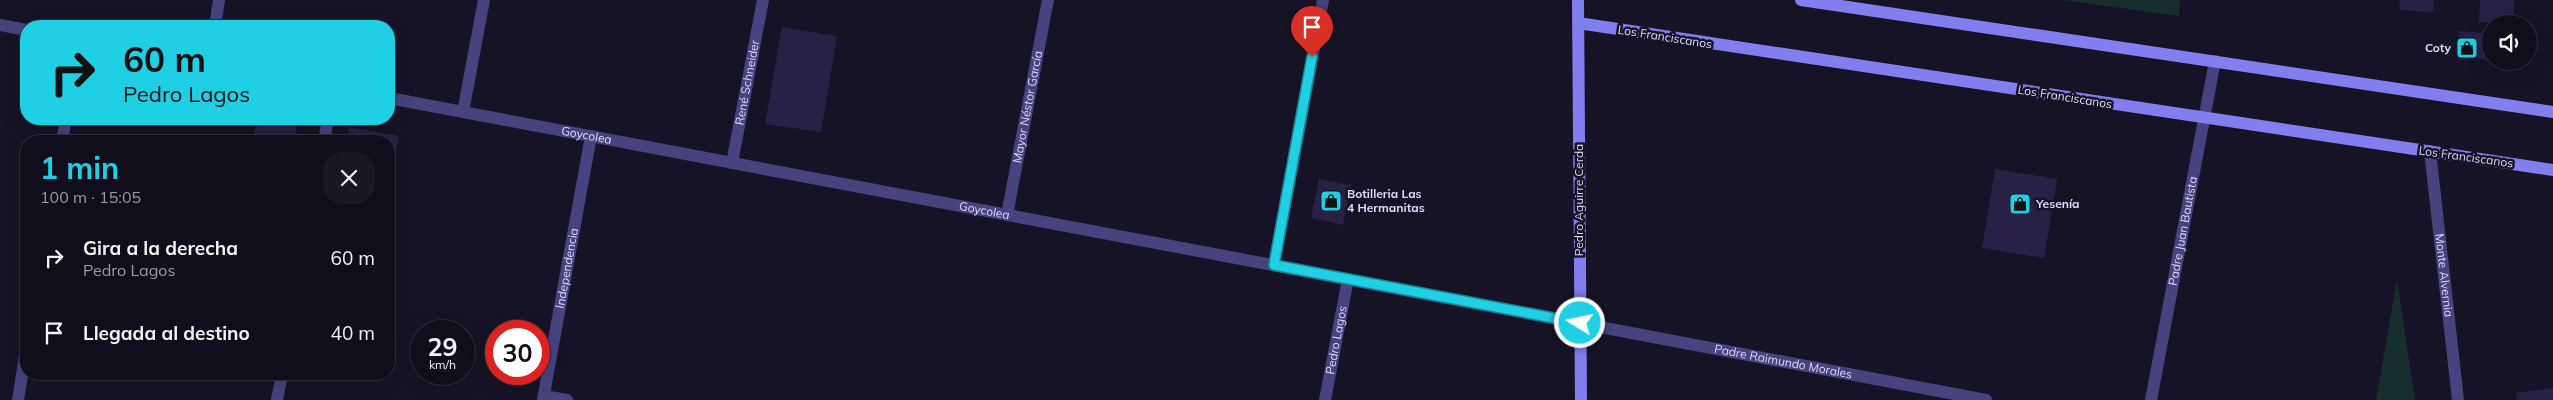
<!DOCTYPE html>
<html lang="es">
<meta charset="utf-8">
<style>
:root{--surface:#100e1c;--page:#191725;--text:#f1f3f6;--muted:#9c9ca3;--line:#302e3b;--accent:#1fcfe4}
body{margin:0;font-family:Mulish,sans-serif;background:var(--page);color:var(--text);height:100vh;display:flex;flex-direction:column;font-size:19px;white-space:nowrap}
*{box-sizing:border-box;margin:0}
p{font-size:16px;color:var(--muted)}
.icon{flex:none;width:28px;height:28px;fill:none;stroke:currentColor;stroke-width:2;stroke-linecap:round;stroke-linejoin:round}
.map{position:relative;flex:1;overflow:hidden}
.panel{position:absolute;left:20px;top:135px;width:375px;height:245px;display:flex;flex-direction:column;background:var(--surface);border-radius:20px;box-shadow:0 5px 20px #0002,0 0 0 1px var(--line)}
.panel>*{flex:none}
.banner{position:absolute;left:20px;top:20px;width:375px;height:105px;border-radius:20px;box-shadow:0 5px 20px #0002,0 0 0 1px var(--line);background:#1fcfe4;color:#111;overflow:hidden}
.fabs{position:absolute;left:2482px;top:15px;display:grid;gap:10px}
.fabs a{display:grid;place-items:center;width:55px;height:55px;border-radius:50%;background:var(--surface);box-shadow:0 5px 20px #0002,0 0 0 1px var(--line);font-size:25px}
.speed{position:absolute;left:410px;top:320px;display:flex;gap:10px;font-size:25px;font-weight:700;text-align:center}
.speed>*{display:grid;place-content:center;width:65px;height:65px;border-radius:50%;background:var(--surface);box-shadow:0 5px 20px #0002,0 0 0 1px var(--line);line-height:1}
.speed small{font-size:12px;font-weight:400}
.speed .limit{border:8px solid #d22;background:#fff;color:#111}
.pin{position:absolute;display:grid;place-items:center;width:42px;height:42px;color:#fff;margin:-51px -21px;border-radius:50% 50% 50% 0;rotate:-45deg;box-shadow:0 0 5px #0007}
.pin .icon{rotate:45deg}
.me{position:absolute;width:55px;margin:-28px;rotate:280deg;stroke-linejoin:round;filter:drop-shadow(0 0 4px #0008)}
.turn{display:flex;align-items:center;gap:18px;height:105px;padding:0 20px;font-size:22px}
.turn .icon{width:65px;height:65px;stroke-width:2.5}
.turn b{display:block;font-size:35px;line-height:42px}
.round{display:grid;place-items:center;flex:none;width:52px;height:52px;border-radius:20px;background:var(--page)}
.overview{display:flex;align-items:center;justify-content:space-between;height:85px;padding:0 20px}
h1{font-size:30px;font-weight:700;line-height:38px;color:var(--accent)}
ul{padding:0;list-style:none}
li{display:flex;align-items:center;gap:15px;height:75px;padding:0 20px}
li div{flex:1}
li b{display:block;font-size:19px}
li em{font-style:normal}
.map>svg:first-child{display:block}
</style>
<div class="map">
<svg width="2553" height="400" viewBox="0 0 2553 400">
<rect width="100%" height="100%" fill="#161326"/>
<path fill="#162f2e" d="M 2063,0 L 2180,0 L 2179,16 Z
M 2397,280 L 2415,400 L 2376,400 Z"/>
<path fill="#282145" d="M 2400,0 L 2434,0 L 2433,12 L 2399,10 Z
M 2480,0 L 2514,0 L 2513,24 L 2479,22 Z
M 782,27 L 837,36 L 821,132 L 765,124 Z
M 2459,31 L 2491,34 L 2491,60 L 2456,56 Z
M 257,119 L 298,119 L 294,141 L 253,141 Z
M 349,127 L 399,136 L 393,169 L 389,168 L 389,141 L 347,141 Z
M 1995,169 L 2057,179 L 2044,258 L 1982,248 Z
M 1319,179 L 1351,185 L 1343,225 L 1311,218 Z
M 2553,388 L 2553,400 L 2517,400 L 2516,393 Z"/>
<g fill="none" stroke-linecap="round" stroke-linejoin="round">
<g stroke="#46437f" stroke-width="12">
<path d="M 0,25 L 26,30"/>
<path d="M 215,26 L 219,0"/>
<path id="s1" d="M 389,98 L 1986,400"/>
<path d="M 463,112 L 484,0"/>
<path d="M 62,141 L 66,119"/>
<path d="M 324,141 L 328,119"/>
<path id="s2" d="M 2430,151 L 2458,400"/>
<path id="s3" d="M 732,163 L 763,0"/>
<path id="s4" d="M 1007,215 L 1048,0"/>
<path d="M 1274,265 L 1323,0"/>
<path d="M 544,396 L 567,400"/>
<path d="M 18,400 L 26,350"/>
<path d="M 277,400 L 282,374"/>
<path id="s5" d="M 543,400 L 591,136"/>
<path id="s6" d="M 1325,400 L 1348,279"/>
<path id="s7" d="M 2151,400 L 2215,61"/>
</g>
<path stroke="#817eef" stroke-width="12" d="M 1578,0 L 1581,400
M 1801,0 L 2553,112
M 1578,23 L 2553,170"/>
</g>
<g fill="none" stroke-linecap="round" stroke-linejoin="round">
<g stroke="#148794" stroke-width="12">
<path id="route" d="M 1312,57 L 1274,265 L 1580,323"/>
</g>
<use href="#route" stroke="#1fcfe4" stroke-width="9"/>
</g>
<defs>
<g id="shop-square" transform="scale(1.125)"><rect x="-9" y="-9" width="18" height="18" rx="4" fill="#1fcfe4" stroke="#161326"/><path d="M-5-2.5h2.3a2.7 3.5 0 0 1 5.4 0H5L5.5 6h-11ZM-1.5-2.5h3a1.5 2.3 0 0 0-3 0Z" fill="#111"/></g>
</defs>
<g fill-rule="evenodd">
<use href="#shop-square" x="2467" y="48"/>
<use href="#shop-square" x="1331" y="201"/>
<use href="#shop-square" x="2020" y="204"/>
</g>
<g text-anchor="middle" stroke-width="5" stroke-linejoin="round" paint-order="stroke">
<g font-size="12" fill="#dfdcfb" stroke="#161326">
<text transform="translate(1665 37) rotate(9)" y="4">Los Franciscanos</text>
<text dy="4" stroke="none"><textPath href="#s3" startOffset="82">René Schneider</textPath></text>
<text transform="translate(2065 97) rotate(9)" y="4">Los Franciscanos</text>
<text dy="4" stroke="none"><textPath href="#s4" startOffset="110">Mayor Néstor García</textPath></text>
<text dy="4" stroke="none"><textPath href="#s1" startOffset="201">Goycolea</textPath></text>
<text transform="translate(2466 157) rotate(8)" y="4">Los Franciscanos</text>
<text transform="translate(1579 200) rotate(-90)" y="4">Pedro Aguirre Cerda</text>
<text dy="4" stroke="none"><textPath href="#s1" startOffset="606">Goycolea</textPath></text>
<text dy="4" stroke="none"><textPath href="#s7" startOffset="172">Padre Juan Bautista</textPath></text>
<text dy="4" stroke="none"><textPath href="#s5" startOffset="134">Independencia</textPath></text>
<text dy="4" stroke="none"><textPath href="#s2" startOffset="125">Monte Alvernia</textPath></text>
<text dy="4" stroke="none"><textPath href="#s6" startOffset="61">Pedro Lagos</textPath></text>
<text dy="4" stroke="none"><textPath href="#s1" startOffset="1419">Padre Raimundo Morales</textPath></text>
</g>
<g font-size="12" font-weight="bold" fill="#dfdcfb" stroke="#161326" text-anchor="start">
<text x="2451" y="52" text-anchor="end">Coty</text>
<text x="1347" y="198">Botilleria Las<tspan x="1347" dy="14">4 Hermanitas</tspan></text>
<text x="2036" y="208">Yesenía</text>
</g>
</g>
</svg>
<div class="fabs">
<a><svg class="icon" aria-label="sound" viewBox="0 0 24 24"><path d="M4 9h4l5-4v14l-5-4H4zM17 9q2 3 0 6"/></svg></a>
</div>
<div class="speed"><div>29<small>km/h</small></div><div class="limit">30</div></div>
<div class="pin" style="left:1312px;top:57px;background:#d93025"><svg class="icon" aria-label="arrive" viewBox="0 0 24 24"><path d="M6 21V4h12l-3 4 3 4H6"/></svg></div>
<svg class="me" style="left:1580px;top:323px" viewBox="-20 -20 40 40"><circle r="17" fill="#1fcfe4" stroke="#fff" stroke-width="3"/><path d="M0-11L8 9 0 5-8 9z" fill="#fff"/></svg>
<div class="banner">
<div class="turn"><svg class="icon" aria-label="right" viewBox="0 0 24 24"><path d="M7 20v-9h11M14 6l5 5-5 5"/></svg><div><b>60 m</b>Pedro Lagos</div></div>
</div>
<section class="panel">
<div class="overview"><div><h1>1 min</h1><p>100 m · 15:05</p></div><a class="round"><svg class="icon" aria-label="close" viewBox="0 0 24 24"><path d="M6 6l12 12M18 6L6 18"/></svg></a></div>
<ul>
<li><svg class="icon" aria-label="right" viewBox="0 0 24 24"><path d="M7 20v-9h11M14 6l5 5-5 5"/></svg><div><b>Gira a la derecha</b><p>Pedro Lagos</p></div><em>60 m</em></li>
<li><svg class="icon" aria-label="arrive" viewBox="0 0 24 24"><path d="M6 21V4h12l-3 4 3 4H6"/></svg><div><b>Llegada al destino</b></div><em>40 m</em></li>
</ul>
</section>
</div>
